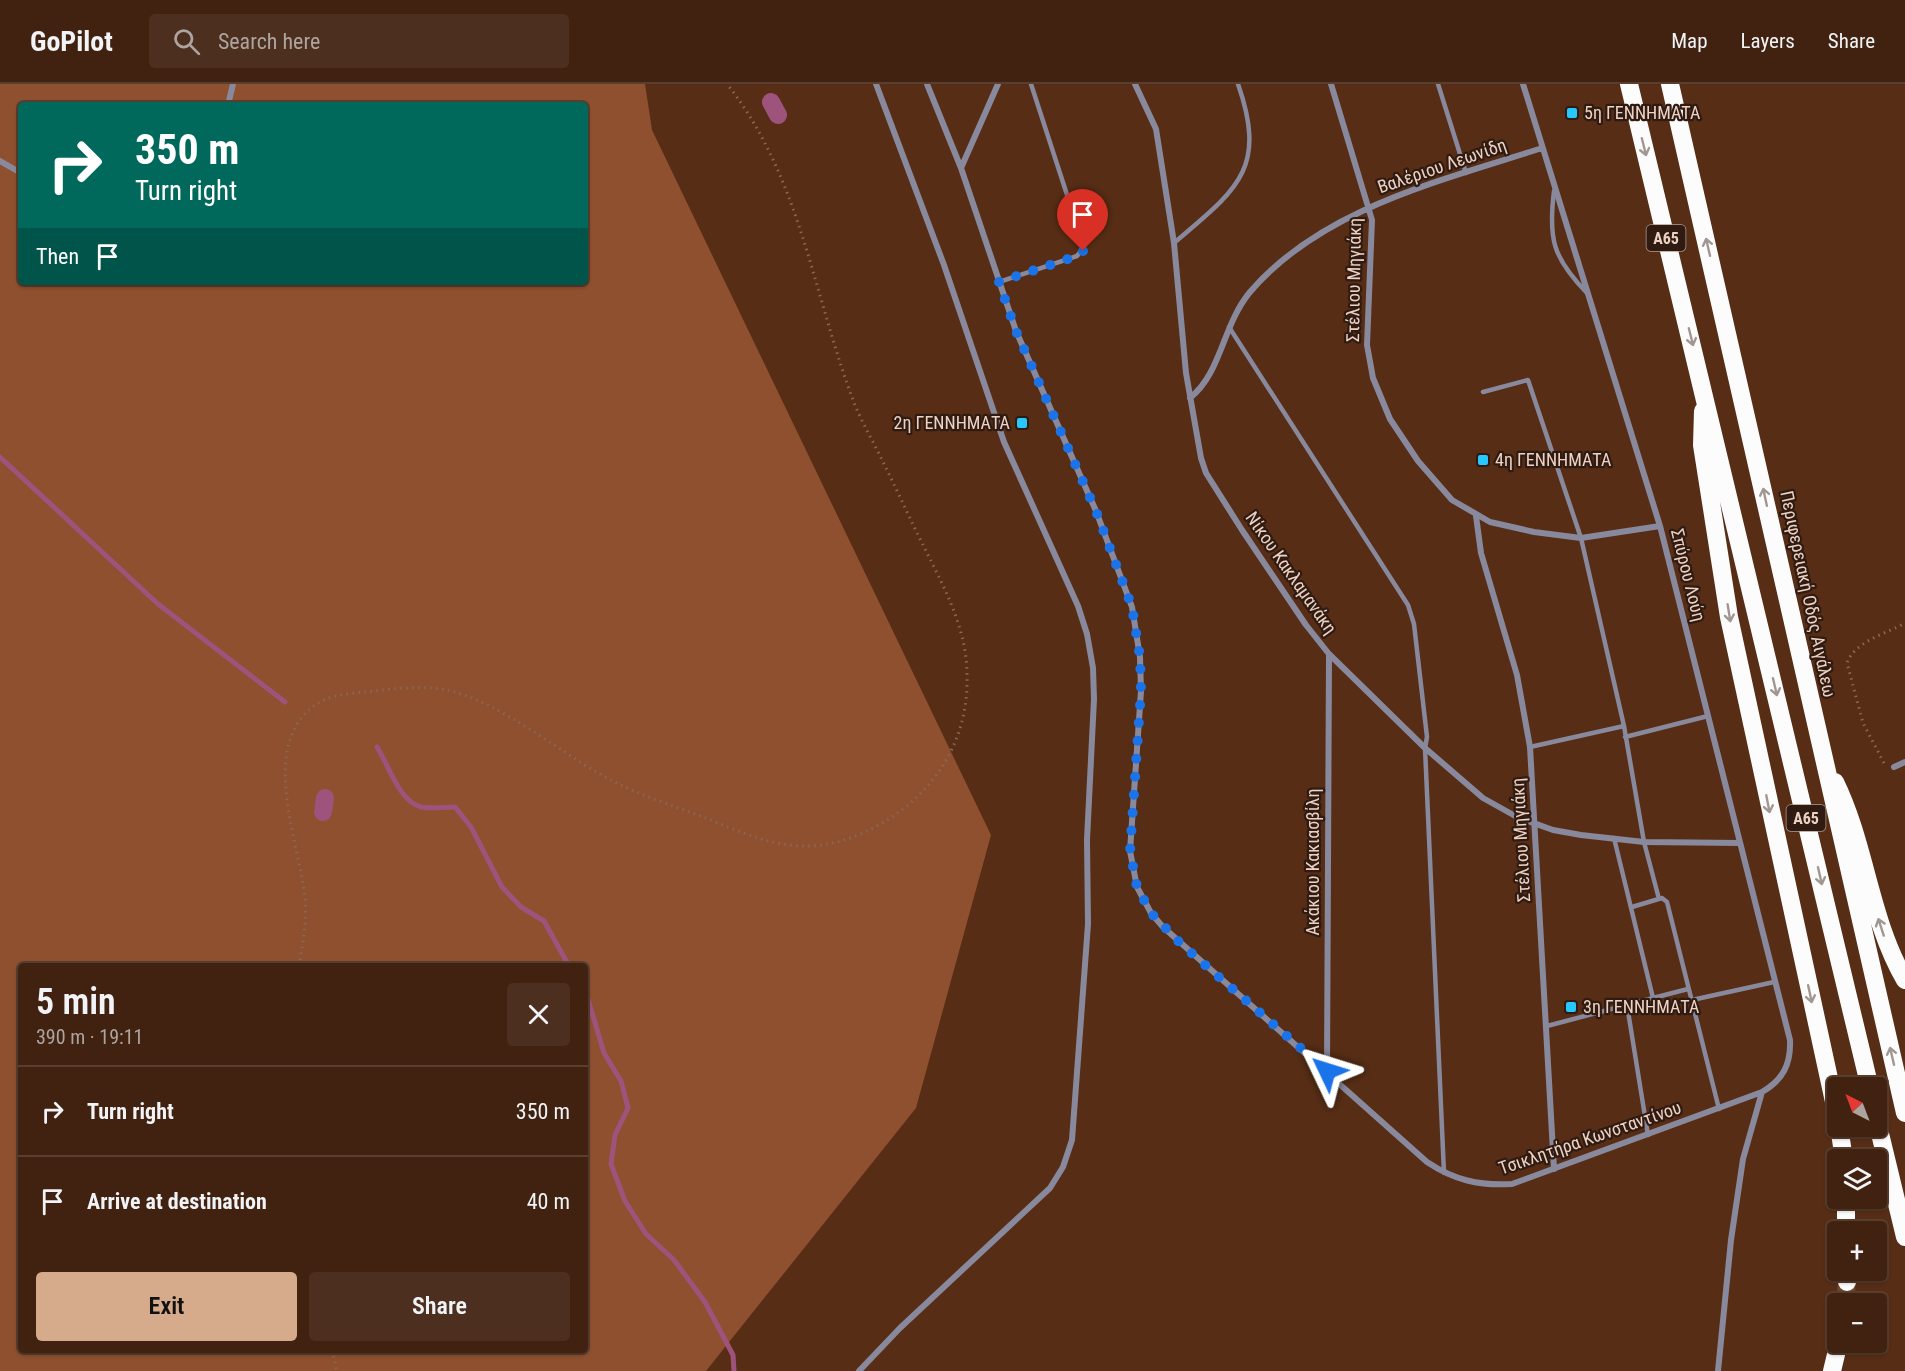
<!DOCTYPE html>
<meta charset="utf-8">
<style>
:root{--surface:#412210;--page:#4c2f1e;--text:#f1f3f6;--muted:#aea49f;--line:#5a3f30;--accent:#d6ab8b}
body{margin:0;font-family:"Roboto Condensed",sans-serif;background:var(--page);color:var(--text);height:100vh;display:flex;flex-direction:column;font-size:22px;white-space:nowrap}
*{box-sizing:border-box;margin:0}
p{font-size:20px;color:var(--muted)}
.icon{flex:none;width:33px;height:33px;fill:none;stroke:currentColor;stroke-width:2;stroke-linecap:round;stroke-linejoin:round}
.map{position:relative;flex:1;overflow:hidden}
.details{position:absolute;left:18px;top:879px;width:570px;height:390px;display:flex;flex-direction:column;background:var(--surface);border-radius:6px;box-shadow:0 2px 4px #0004,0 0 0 2px var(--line)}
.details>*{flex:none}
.guide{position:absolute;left:18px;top:18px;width:570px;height:183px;border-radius:6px;box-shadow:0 2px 4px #0004,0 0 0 2px var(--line);background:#00695c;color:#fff;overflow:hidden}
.needle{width:39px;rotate:318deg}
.fabs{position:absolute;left:1827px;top:993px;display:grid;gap:12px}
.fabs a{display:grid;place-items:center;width:60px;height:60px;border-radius:6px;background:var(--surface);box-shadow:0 2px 4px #0004,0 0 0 2px var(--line);font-size:30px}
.pin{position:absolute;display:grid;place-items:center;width:51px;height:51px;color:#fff;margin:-62px -26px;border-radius:50% 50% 50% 0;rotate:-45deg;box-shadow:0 0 6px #0007}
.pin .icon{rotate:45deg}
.me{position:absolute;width:66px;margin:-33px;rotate:311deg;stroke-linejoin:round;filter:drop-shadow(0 0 4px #0008)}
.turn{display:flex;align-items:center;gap:21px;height:126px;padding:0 18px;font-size:27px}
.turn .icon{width:78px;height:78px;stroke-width:2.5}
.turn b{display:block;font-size:42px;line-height:51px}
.then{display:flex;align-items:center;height:57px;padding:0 18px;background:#0003;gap:12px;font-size:22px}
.round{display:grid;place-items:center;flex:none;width:63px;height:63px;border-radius:6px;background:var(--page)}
.headline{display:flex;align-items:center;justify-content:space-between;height:102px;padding:0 18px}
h1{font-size:36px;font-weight:600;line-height:45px}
.cta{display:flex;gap:12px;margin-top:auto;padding:12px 18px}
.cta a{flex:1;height:69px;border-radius:6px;background:var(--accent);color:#111;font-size:24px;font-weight:600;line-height:69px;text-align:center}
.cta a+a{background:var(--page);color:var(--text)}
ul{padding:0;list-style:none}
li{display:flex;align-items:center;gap:18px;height:90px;padding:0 18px;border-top:2px solid var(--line)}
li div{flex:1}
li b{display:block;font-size:22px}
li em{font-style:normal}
header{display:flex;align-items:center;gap:36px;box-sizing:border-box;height:84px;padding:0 30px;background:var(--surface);border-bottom:2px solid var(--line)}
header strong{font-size:28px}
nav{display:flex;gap:33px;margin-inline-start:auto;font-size:21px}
.search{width:420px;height:54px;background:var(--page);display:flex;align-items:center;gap:15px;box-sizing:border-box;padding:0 21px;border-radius:6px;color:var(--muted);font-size:22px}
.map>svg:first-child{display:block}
</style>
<header>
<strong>GoPilot</strong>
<div class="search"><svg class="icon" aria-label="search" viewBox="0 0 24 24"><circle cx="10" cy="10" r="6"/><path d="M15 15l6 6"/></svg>Search here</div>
<nav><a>Map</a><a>Layers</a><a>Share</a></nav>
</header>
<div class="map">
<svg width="1905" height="1287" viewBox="0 0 1905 1287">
<rect width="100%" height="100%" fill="#572d15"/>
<path fill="#8e502f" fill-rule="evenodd" d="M 0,0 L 645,0 L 652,46 L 991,751 L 916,1024 L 706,1287 L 0,1287 ZM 21,21 L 585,21 L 585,198 L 21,198 ZM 21,882 L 585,882 L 585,1266 L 21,1266 Z"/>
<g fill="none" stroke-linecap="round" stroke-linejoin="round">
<path stroke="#9e537c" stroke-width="5" d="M 0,373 L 158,520 L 285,618
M 377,663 C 389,682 399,717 421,723 C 432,725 445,723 455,723 L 471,743 L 502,803 L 521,823 L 544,837 L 569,882
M 585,905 L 604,969 L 621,997 L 628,1024 L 615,1051 L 611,1080 L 625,1117 L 646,1150 L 674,1176 L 705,1218 L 733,1271 L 734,1287"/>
<path stroke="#9e537c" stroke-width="18" d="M 771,18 L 778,31
M 323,728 L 325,714"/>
<path stroke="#6e462f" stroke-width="18" stroke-dasharray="18 9" stroke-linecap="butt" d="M 1845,1220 L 1847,1198"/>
<path stroke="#8b6752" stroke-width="3" stroke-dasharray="1.5 4.5" stroke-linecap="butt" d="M 1884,679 L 1863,639 L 1847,579 C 1855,557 1886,550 1905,539
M 299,882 C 303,859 307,837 305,814 C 299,756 254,651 324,616 C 339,609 358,609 374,607 C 399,604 426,601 451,607 C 500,619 556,665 600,690 C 632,709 669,720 703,733 C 734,745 767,761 801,762 C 826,763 853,755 875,743 C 933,712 969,658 967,591 C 967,545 944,503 924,463 C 910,435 897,406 883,378 C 873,357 861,337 853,316 C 813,209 800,92 727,0
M 332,1266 L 337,1287"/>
<path stroke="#89899e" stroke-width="4.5" d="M 1438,0 L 1466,89
M 1554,107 C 1548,155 1553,174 1587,209
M 1174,159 C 1236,106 1268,86 1238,0
M 999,198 L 1077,172 L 1084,163 L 1031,0
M 1229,243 L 1408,521 L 1414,540 L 1427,653 L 1425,664 L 1444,1089
M 1483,308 L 1528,296 L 1581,454 L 1624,642 L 1644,758 L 1659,815
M 1625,653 L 1708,632
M 1530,663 L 1624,642
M 1632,823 L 1662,814 L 1667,818 L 1719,1025
M 1653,914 L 1688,905
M 1692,916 L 1774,898
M 1627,921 L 1648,1051
M 1547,942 L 1653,914 L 1614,754"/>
<path stroke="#89899e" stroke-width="6" d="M 927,0 L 961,84 L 1016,247 L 1096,427 L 1132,523 L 1140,573 L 1141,607 L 1130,767 L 1137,803 L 1151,829 L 1163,843 L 1427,1078 C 1454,1096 1479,1102 1512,1100 L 1762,1008 C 1783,996 1791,980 1790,956 L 1660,442 L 1523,0
M 1135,0 L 1156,45 L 1174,159 L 1186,289 L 1201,374 L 1206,389 L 1242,446 L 1306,541 L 1329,570 L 1425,664 L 1483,714 L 1517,733 L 1553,746 L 1581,751 L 1644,758 L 1740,759
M 1331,0 L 1372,136 L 1367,261 L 1373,294 L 1390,335 L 1418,377 L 1452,416 L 1490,438 L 1534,448 L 1581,454 L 1660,442
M 228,21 L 233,0
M 0,77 L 21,89
M 961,84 L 998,0
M 1190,314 C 1222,288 1222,242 1250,208 C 1322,124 1441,97 1542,64
M 1476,432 L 1481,469 L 1517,591 L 1530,663 L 1554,1085
M 1894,683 L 1905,678
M 1327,987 L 1329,570
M 859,1287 L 900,1244 L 1050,1104 L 1063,1083 L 1072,1056 L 1088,840 L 1087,756 L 1094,615 L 1093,584 L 1087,550 L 1078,522 L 1004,358 L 944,181 L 876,0
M 1718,1287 L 1731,1156 L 1743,1075 L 1762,1008"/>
<path stroke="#fcfcfc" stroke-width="18" d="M 1629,0 L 1870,1004
M 1670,0 C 1751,342 1825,686 1905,1029
M 1703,327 L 1702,361 L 1729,533 L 1838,1036
M 1835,698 C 1866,761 1869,834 1905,896
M 1876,1033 L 1905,1153
M 1839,1042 L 1844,1076
M 1846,1114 L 1846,1148
M 1847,1186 L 1847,1198
M 1832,1287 L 1839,1258"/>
</g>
<defs><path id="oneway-shaft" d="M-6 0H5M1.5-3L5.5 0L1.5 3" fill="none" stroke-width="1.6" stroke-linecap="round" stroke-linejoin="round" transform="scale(1.5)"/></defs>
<g stroke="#a09792">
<use href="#oneway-shaft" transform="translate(1644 63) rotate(76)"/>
<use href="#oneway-shaft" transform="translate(1708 163) rotate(-103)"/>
<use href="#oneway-shaft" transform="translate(1691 253) rotate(76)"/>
<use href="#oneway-shaft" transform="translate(1765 413) rotate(-102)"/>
<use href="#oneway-shaft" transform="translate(1729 529) rotate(81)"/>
<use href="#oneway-shaft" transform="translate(1775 603) rotate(77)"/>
<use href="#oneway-shaft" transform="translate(1768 720) rotate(79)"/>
<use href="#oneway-shaft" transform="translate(1820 792) rotate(77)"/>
<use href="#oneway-shaft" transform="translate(1881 843) rotate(-108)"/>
<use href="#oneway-shaft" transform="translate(1810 910) rotate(78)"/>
<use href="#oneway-shaft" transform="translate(1892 972) rotate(-103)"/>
</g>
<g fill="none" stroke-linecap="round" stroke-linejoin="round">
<path stroke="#1a73e8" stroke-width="10" stroke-dasharray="0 18" d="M 1083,167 L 1077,172 L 999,198 L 1016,247 L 1096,427 L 1132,523 L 1140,573 L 1141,607 L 1130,767 L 1137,803 L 1151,829 L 1181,860 L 1327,987"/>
</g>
<g fill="#27c8ff" stroke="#2f1b11" stroke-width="2">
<rect x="1566" y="23" width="12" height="12" rx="3"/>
<rect x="1016" y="333" width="12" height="12" rx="3"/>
<rect x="1477" y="370" width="12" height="12" rx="3"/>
<rect x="1565" y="917" width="12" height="12" rx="3"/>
</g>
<g text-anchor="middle" stroke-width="4.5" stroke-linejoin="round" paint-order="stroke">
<g fill="#2f1b11" stroke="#b49b8e" stroke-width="1.5">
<rect x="1646.5" y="141" width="39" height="26" rx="4.5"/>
<rect x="1786.5" y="721" width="39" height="26" rx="4.5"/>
</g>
<g font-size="16" font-weight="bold" fill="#edd2c4">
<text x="1666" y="160">Α65</text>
<text x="1806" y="740">Α65</text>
</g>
<g font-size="18" fill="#edd2c4" stroke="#2f1b11" text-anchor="start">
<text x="1584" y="35">5η ΓΕΝΝΗΜΑΤΑ</text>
<text x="1010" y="345" text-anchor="end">2η ΓΕΝΝΗΜΑΤΑ</text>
<text x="1495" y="382">4η ΓΕΝΝΗΜΑΤΑ</text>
<text x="1583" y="929">3η ΓΕΝΝΗΜΑΤΑ</text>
</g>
<g font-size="18" fill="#edd2c4" stroke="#2f1b11">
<text transform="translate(1442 82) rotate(-19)" y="6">Βαλέριου Λεωνίδη</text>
<text transform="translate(1354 196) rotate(-89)" y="6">Στέλιου Μηγιάκη</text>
<text transform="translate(1291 489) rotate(55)" y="6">Νίκου Κακλαμανάκη</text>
<text transform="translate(1688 491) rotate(76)" y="6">Σπύρου Λούη</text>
<text transform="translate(1808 510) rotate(78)" y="6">Περιφερειακή Οδός Αιγάλεω</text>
<text transform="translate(1521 756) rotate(-93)" y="6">Στέλιου Μηγιάκη</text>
<text transform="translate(1313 778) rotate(-90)" y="6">Ακάκιου Κακιασβίλη</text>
<text transform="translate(1590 1054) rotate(-19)" y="6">Τσικλητήρα Κωνσταντίνου</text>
</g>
</g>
</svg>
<div class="fabs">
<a><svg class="needle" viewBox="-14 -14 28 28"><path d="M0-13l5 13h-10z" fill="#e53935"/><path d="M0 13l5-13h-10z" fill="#aea49f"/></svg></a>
<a><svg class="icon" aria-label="layers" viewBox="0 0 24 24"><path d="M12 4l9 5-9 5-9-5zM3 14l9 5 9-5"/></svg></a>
<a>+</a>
<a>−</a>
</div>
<div class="pin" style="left:1083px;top:167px;background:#d93025"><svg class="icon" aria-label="arrive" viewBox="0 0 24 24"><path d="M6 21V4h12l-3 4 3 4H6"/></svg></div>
<svg class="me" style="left:1327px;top:987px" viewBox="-20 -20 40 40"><path d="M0-17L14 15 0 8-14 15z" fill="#1a73e8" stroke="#fff" stroke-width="4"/></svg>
<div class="guide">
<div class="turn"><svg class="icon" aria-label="right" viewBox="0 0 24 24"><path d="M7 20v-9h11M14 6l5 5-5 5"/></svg><div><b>350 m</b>Turn right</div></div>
<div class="then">Then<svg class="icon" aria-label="arrive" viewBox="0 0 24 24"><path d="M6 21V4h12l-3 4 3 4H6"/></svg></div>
</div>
<section class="details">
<div class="headline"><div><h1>5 min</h1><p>390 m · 19:11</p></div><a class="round"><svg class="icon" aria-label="close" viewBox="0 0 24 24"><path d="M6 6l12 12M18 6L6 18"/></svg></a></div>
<ul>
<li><svg class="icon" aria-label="right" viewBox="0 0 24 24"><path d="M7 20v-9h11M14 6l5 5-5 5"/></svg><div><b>Turn right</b></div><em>350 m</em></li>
<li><svg class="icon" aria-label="arrive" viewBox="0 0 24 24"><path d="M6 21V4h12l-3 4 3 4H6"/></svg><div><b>Arrive at destination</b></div><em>40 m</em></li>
</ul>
<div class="cta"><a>Exit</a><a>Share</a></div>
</section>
</div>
